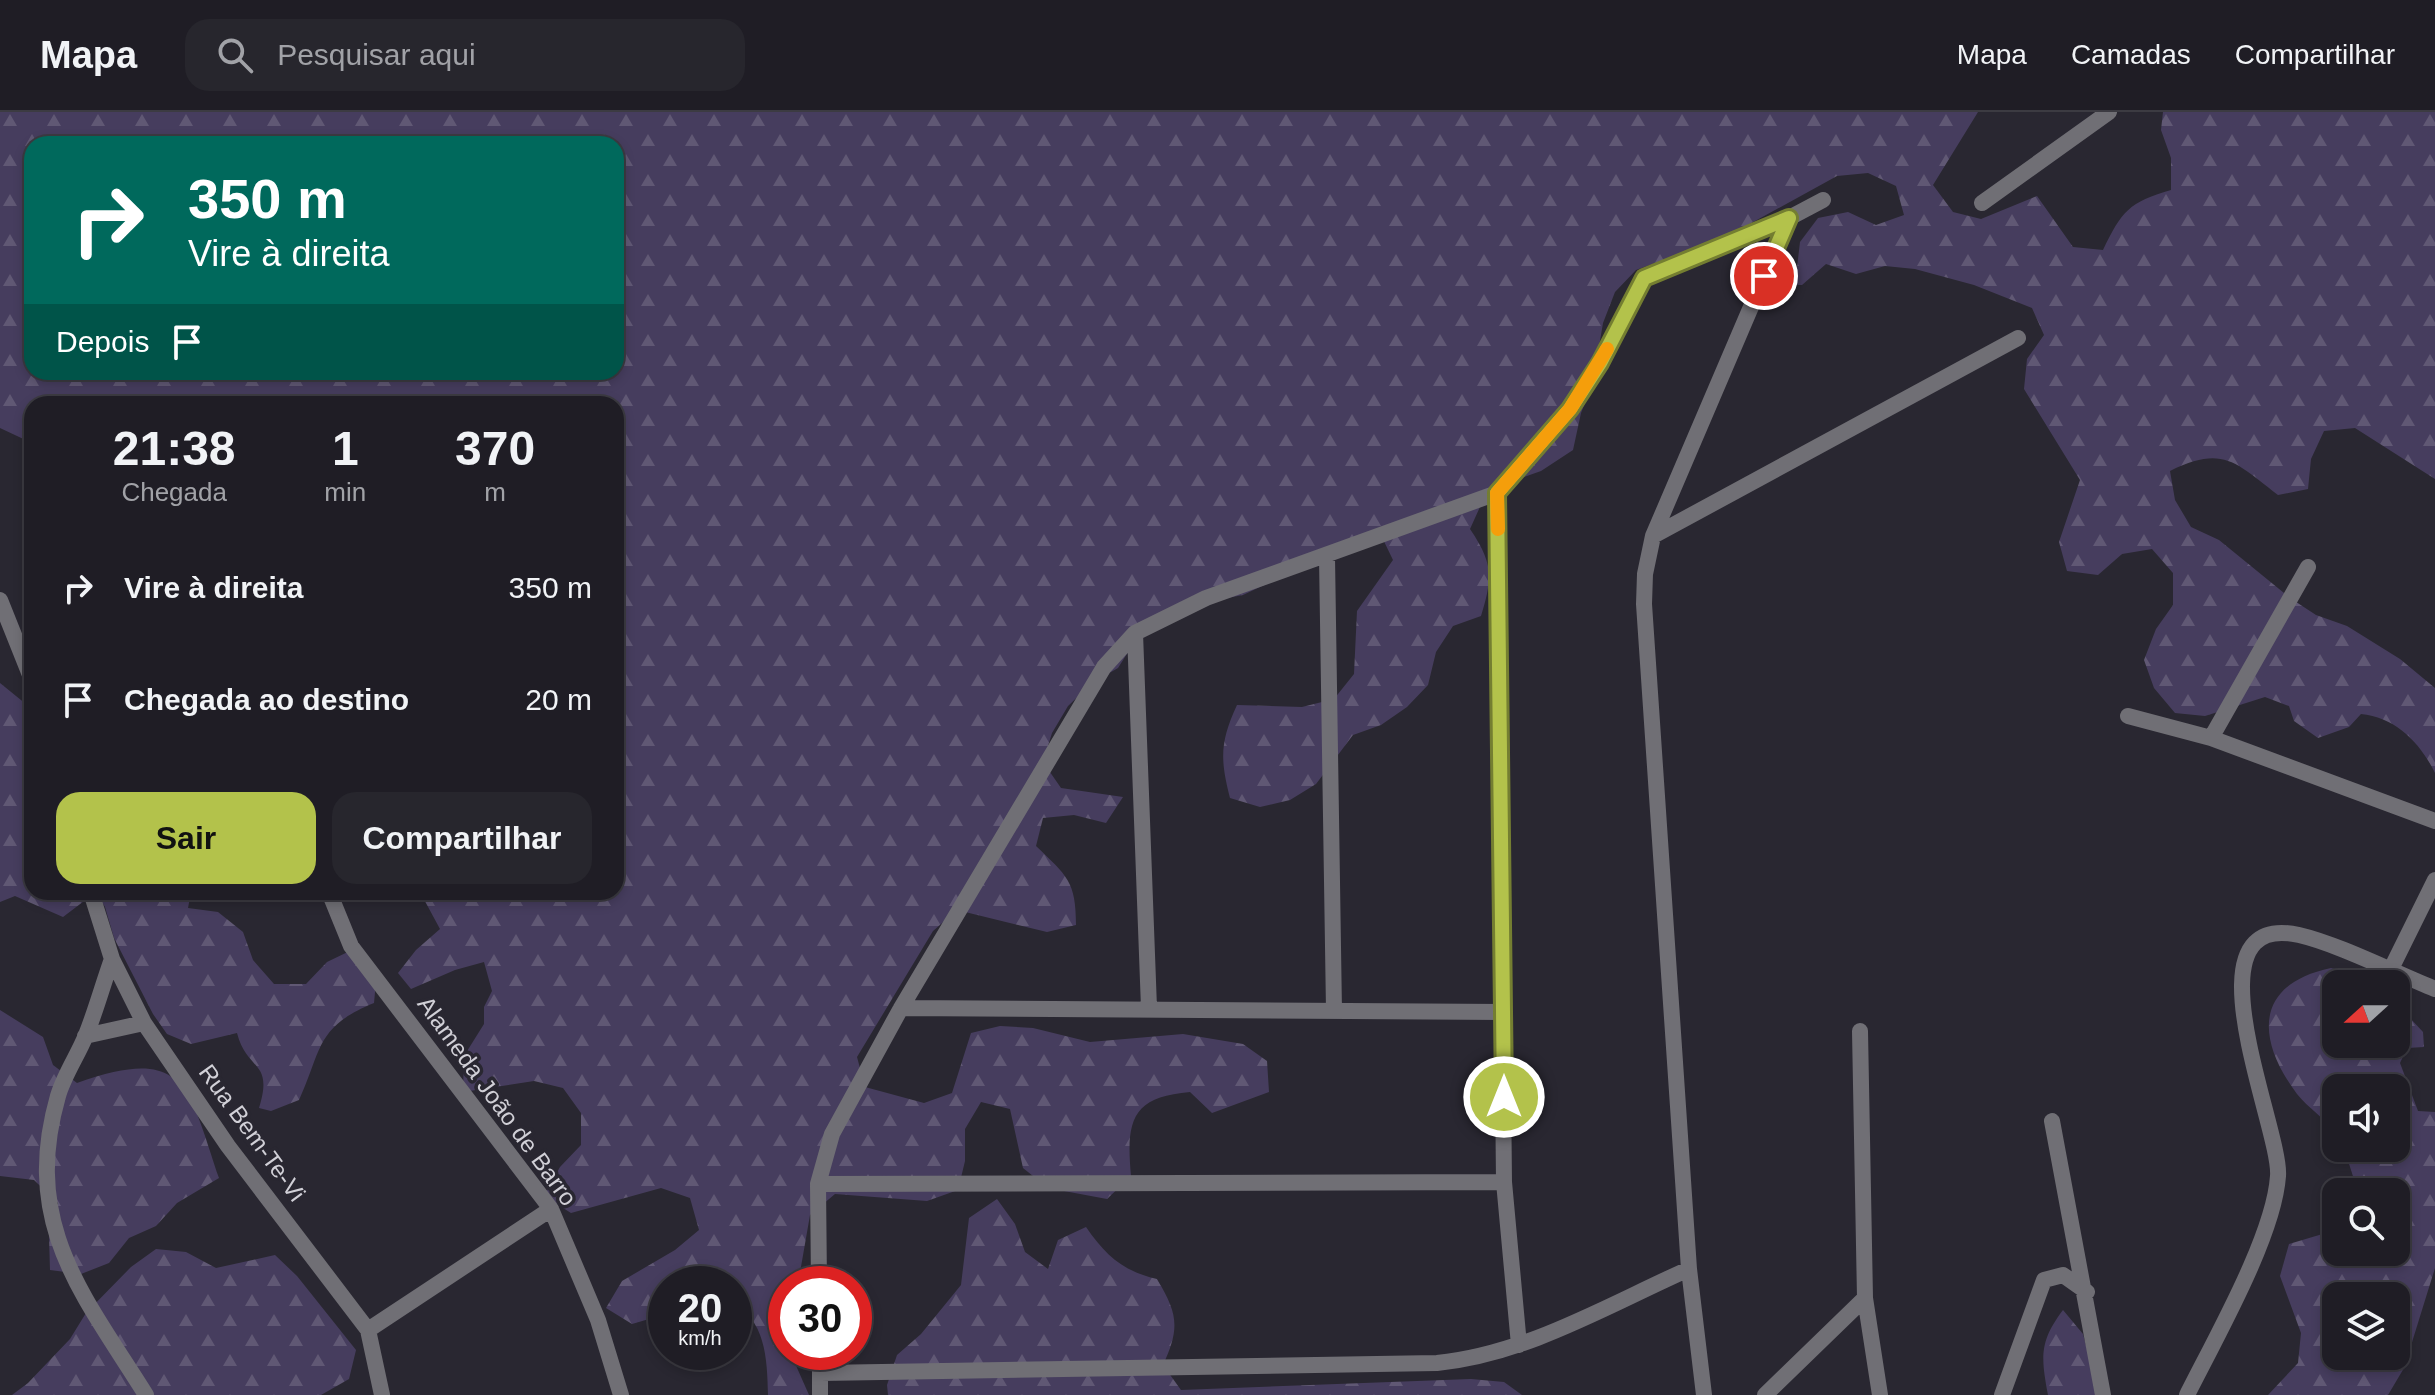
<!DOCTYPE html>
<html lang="pt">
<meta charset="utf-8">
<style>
:root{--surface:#1f1d25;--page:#27262d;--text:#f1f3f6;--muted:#a1a2a7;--line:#3c3b42;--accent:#b3c24b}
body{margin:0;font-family:Arial,sans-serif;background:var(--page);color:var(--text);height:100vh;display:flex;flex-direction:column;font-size:30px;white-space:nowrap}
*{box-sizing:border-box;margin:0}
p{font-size:26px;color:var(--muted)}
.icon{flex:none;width:44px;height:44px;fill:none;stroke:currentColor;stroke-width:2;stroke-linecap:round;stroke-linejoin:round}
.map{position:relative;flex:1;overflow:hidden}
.details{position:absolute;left:24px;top:284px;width:600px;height:504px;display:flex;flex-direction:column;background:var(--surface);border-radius:24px;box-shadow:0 4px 12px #0003,0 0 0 2px var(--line)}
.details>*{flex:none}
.banner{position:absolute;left:24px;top:24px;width:600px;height:244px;border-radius:24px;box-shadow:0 4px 12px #0003,0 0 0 2px var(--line);background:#00695c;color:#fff;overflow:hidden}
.needle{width:52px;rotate:249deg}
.tools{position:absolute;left:2322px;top:858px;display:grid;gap:16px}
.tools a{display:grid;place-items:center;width:88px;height:88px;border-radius:16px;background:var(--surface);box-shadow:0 4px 12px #0003,0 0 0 2px var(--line);font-size:40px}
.speed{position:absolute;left:648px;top:1154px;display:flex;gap:16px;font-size:40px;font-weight:700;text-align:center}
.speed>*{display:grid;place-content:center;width:104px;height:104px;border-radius:50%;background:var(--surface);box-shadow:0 4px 12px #0003,0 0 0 2px var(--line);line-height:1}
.speed small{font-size:20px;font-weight:400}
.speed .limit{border:12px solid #d22;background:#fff;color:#111}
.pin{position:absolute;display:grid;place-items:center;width:68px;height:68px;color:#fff;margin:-34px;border:4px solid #fff;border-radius:50%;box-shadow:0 2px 8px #0007}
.me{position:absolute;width:88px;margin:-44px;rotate:0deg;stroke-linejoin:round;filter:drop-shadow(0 0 6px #0008)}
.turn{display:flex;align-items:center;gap:28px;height:168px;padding:0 32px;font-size:36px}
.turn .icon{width:104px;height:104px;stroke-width:2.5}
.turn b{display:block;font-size:56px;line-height:68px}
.then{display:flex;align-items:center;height:76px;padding:0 32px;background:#0003;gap:16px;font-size:30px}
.eta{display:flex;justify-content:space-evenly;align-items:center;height:136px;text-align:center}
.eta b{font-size:48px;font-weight:800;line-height:56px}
.primary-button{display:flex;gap:16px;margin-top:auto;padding:16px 32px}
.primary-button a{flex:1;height:92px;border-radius:24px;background:var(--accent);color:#111;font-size:32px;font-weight:800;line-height:92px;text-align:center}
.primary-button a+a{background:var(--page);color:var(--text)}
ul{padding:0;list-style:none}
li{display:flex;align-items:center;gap:24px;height:112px;padding:0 32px}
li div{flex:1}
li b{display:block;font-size:30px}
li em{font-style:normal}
header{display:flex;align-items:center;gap:48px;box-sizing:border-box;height:112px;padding:0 40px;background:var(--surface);border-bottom:2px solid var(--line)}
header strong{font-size:38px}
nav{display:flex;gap:44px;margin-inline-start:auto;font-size:28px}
.search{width:560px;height:72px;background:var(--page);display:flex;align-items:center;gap:20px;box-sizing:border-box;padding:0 28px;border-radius:24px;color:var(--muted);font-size:30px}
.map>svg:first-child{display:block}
</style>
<header>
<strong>Mapa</strong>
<div class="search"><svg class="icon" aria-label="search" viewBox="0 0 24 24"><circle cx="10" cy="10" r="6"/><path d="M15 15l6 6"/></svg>Pesquisar aqui</div>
<nav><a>Mapa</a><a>Camadas</a><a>Compartilhar</a></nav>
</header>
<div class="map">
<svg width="2435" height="1283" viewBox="0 0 2435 1283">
<defs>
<pattern id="forest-firs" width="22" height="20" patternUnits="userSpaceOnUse" patternTransform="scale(2)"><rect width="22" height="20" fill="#463d5e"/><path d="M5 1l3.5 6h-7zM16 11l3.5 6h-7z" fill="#605874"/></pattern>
</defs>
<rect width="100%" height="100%" fill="#292731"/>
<path fill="url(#forest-firs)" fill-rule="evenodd" d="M 0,0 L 1978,0 L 1933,73 L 1953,100 L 1981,107 L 2037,84 L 2073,135 L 2103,138 C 2122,99 2129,90 2171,78 L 2171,46 L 2161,18 L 2163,0 L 2435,0 L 2435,367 L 2355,316 L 2324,319 L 2311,347 L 2308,377 L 2278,383 C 2235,350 2223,333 2170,359 L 2175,388 L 2191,415 L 2219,428 L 2290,486 L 2316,503 L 2347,514 L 2400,547 L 2435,576 L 2435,661 C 2421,632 2396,605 2361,602 L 2349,615 L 2318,626 L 2294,609 L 2289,594 L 2265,585 L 2205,604 L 2175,601 L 2154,576 L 2144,548 L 2156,517 L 2173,493 L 2173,461 L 2152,437 L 2122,442 L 2098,463 L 2067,459 L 2059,430 L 2080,368 L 2024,277 L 2027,247 L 2044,223 L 2032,196 L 1974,173 L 1915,157 L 1885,154 L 1856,162 L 1826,152 L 1802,173 L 1795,173 L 1800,130 L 1818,106 L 1848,100 L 1876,113 L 1904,103 L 1896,74 L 1868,61 L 1837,64 L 1726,125 L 1636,158 L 1615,180 L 1603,211 L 1593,270 L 1581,301 L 1573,338 L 1541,359 L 1510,370 L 1484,386 L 1470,417 C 1493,451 1493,465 1481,504 L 1453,514 L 1436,540 L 1428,573 L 1407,595 L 1381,613 L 1353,623 L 1316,672 L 1290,688 L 1260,695 L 1230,686 C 1220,647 1220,630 1237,593 L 1302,595 L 1334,587 L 1354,562 L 1357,499 L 1393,448 L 1379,419 L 1243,483 L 1180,495 L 1135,529 L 1118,556 L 1092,571 L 1068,594 L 1052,621 L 1043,650 L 1061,676 L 1123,685 L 1106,711 L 1074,703 L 1043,706 L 1036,734 C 1067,764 1076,769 1076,813 L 1047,820 L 957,798 L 933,819 L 857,945 L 865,975 L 924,991 L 952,981 L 971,921 L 1000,914 L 1033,916 L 1090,930 L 1183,922 L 1243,932 L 1267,949 L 1269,980 L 1212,1001 L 1190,980 C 1131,985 1126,1009 1131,1064 L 1107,1087 L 1048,1076 L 1023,1056 L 1010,997 L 981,990 L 965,1017 L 965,1049 L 958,1078 L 927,1089 L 835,1082 L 810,1103 L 798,1172 L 786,1172 L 786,1240 L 790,1240 L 809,1283 L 768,1283 C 767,1251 767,1209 734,1193 L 734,1172 L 666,1172 L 666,1202 L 632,1212 L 606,1196 L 622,1169 L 675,1138 L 699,1118 L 690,1086 L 661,1076 L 571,1101 L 544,1084 L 560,1055 L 581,1033 L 581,1001 L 563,976 L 534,969 L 463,980 L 464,944 L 484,912 L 484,895 L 492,879 L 484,850 L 455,858 L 411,877 L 398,861 L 416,838 L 440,817 L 420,780 L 616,780 L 616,292 L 32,292 L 32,331 L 0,316 ZM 32,32 L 616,32 L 616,260 L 32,260 Z
M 0,571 L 32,597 L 32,780 L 191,780 L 188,796 L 218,800 L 243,820 L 253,848 L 274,872 L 306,872 L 327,850 L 354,837 L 377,858 L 374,891 C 315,915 322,938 299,988 L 271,999 L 259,996 C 274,948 247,960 237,921 L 191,932 L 167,922 L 153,902 L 114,826 L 105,795 L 98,783 L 92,783 L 63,805 L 15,784 L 0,790 Z
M 2331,856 L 2360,864 L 2371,872 L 2336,872 L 2336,932 L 2396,932 L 2396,891 L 2423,920 L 2424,935 L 2407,936 L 2400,951 L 2418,999 L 2435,1000 L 2435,1156 L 2404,1256 L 2388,1283 L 2268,1283 L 2298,1251 L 2301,1221 L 2280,1164 L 2289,1132 L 2336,1118 L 2336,1140 L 2396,1140 L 2396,1080 L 2358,1080 L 2344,1036 L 2396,1036 L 2396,976 L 2336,976 L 2336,1022 C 2325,1006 2308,996 2297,982 C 2255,926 2255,872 2331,856 ZM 2336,1184 L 2396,1184 L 2396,1244 L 2336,1244 Z
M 0,898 L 43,925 L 53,953 L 77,971 C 186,932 188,974 219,1066 L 177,1091 L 156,1114 L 129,1126 L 109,1151 L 81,1162 L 50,1158 L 49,1124 L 58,1091 L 34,1068 L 0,1064 Z
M 997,1087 L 1015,1112 L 1025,1140 L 1048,1157 L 1058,1128 L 1086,1115 C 1106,1144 1123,1159 1157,1167 C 1178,1202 1180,1216 1163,1253 L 1181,1278 L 1471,1267 L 1504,1270 L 1522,1283 L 888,1283 L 887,1273 L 897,1243 L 921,1222 L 961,1173 L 969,1106 Z
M 156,1137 L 186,1140 L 216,1156 L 275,1143 L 297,1164 L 356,1238 L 349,1267 L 321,1283 L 12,1283 L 28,1271 L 70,1227 L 86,1201 L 131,1155 Z
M 2063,1198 L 2083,1222 L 2099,1283 L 2048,1283 C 2041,1245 2039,1230 2063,1198 Z"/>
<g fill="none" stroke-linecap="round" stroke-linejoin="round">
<path stroke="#706f75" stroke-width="16" d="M 1982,91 L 2109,0
M 1653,424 L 2018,226
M 1327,445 L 1334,899
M 0,488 L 32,568
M 1135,521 L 1149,896
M 2128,604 L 2211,626 L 2435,709
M 2211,626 L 2308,455
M 91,780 L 112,847 L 144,911 L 228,1034 L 368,1218 L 382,1283
M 329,780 L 351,834 L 551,1097 L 598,1208 L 621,1283
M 112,847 C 103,872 96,898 86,923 C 78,943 64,963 58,984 C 21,1113 83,1182 146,1283
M 2390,859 L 2435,768
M 901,896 L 1503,900
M 1860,919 L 1865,1186 L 1880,1283
M 85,924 L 144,911
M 2052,1009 L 2103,1283
M 818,1072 L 1504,1070
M 819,1172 L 818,1072 L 832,1022 L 901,896 L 1104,555 L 1135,521 L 1206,486 L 1497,381
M 368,1218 L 551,1097
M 1519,1233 L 1504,1070 L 1497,381 L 1570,297 L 1600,251 L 1644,166 L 1789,106 L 1823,88
M 821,1261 L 1437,1251 C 1527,1242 1608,1193 1689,1157
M 820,1283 L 820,1240
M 1704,1283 L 1689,1157 L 1644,492 L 1645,462 L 1653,424 L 1789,106
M 1765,1283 L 1865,1186
M 2002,1283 L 2044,1168 L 2063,1163 L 2087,1180
M 2187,1283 C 2215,1227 2274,1124 2278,1064 C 2282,1019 2182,797 2299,823 C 2338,832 2395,861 2435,877"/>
</g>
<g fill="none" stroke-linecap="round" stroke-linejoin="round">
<g stroke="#747e31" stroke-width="20">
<path id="route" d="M 1504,985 L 1497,381 L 1570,297 L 1600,251 L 1644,166 L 1789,106 L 1764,164"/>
</g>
<use href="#route" stroke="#b3c24b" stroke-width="14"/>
<path stroke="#f59e0b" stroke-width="14" d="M 1498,417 L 1497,381 L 1570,297 L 1607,237"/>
</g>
<g text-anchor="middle" stroke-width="7" stroke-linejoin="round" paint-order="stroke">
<g font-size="24" fill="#d1d0d7" stroke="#292731">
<text transform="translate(497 989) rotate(54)" y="8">Alameda João de Barro</text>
<text transform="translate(252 1021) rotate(54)" y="8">Rua Bem-Te-Vi</text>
</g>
</g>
</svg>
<div class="tools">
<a><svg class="needle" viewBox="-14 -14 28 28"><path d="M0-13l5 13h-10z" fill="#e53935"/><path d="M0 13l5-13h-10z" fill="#a1a2a7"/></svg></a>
<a><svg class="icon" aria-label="sound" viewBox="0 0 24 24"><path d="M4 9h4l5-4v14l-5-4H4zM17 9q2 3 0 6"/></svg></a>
<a><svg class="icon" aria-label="search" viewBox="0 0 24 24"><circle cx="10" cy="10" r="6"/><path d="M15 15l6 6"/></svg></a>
<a><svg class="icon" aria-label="layers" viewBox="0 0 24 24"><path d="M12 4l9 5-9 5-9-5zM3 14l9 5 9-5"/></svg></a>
</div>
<div class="speed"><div>20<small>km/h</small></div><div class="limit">30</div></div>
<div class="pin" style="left:1764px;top:164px;background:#d93025"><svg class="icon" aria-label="arrive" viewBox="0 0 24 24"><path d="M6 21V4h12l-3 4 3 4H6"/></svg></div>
<svg class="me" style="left:1504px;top:985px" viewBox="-20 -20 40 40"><circle r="17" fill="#b3c24b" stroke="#fff" stroke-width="3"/><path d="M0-11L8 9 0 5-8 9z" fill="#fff"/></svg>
<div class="banner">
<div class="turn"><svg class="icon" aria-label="right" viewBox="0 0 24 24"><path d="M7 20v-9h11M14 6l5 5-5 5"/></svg><div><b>350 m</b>Vire à direita</div></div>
<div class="then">Depois<svg class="icon" aria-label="arrive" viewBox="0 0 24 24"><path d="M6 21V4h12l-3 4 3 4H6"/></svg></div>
</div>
<section class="details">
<div class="eta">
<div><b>21:38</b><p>Chegada</p></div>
<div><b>1</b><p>min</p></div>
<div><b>370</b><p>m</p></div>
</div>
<ul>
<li><svg class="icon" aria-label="right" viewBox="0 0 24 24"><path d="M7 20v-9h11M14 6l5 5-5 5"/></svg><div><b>Vire à direita</b></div><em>350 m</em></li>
<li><svg class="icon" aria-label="arrive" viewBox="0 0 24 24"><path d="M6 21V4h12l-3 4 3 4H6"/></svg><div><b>Chegada ao destino</b></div><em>20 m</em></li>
</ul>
<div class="primary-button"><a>Sair</a><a>Compartilhar</a></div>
</section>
</div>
